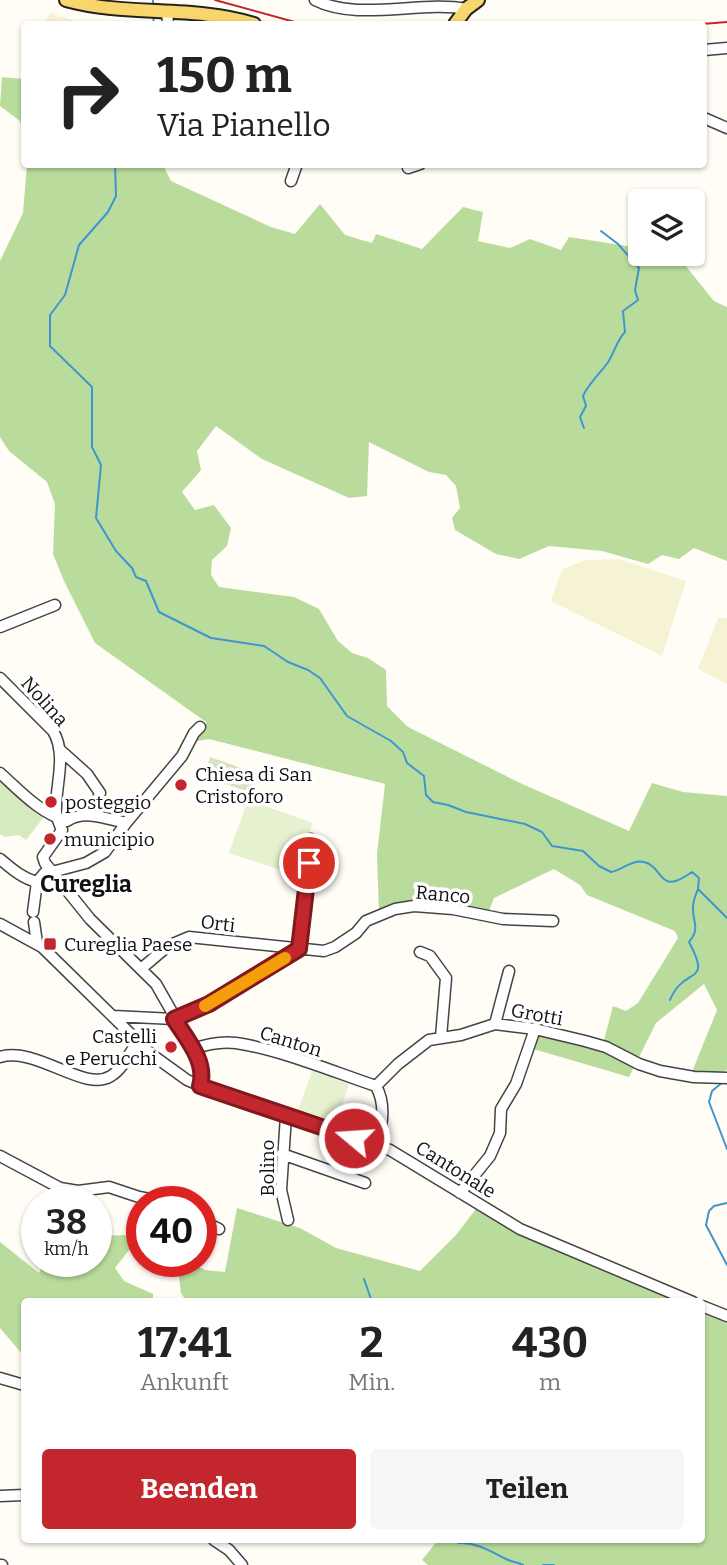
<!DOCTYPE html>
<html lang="de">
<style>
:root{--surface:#fff;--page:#f6f6f6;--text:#222;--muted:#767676;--accent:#c4262e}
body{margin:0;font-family:Bitter,serif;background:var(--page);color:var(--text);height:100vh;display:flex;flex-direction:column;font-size:26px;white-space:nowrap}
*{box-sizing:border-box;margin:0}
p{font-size:23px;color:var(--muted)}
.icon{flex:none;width:38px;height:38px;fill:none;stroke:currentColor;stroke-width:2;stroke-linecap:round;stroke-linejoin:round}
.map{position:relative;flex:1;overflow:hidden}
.panel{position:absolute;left:21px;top:1298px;width:684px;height:245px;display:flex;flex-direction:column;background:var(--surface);border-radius:7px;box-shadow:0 2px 5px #0004}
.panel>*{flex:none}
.guide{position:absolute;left:21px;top:21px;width:686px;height:147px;border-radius:7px;box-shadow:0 2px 5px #0004;background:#fff;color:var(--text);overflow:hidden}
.controls{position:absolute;left:628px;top:189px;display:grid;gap:14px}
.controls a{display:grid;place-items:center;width:77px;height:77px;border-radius:7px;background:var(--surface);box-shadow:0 2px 5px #0004;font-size:35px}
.speed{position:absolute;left:21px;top:1186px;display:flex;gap:14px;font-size:35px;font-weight:700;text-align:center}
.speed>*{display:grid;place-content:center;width:91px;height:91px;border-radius:50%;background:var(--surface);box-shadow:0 2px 5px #0004;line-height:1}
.speed small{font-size:18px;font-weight:400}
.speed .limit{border:10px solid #d22;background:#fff;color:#111}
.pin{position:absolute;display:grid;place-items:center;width:60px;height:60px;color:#fff;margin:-30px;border:4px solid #fff;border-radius:50%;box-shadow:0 2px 7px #0007}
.me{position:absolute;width:77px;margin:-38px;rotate:288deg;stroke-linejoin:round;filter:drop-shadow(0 0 5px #0008)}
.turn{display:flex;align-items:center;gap:24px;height:147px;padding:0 21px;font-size:32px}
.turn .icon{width:91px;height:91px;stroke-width:2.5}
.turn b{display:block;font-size:49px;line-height:60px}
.eta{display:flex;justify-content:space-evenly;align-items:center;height:119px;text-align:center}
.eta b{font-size:42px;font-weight:700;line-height:49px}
.cta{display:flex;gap:14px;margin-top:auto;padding:14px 21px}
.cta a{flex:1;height:80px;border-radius:7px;background:var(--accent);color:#fff;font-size:28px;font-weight:700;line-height:80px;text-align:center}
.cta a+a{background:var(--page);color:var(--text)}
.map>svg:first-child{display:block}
</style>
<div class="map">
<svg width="727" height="1565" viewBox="0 0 727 1565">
<rect width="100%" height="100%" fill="#fffdf5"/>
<path fill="#f6f3d4" d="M 51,13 L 82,23 L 82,24 L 42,24 Z
M 618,559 L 686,581 L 662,656 L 551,601 L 562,569 L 586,560 Z
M 718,618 L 727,618 L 727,684 L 698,669 Z"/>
<path fill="#d5ebbd" d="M 0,773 L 47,813 L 26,840 L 19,835 L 5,837 L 0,834 Z"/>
<path fill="#b9dc9c" d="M 2,77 L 24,79 L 24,133 L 20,121 L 0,106 Z
M 27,165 L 163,165 L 171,181 L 271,227 L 295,234 L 320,204 L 345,235 L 372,243 L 376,234 L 422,249 L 463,207 L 483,212 L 478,241 L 510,248 L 530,239 L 561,250 L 569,237 L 640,248 L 640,254 L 676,254 L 714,301 L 727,307 L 727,561 L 694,548 L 679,559 L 662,555 L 648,564 L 602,551 L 549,546 L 519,559 L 496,554 L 455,530 L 452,518 L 460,508 L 456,486 L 446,475 L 429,472 L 369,442 L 367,496 L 349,498 L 262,459 L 216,426 L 197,451 L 201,470 L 182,492 L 195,510 L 214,505 L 231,528 L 227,546 L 212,560 L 211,575 L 219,587 L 294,597 L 319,609 L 338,641 L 352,653 L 368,658 L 386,670 L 387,706 L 408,727 L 520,783 L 629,831 L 652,783 L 683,792 L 727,796 L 727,1070 L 718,1074 L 692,1072 L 717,1010 L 704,984 L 656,1023 L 629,1077 L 530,1048 L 534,1029 L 603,1044 L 613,1006 L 626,1011 L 638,1003 L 678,938 L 675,931 L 587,895 L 580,885 L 554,869 L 494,898 L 487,916 L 431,907 L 379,915 L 377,854 L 385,784 L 209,739 L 197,741 L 196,733 L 205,730 L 206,722 L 95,643 L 64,581 L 53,554 L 55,504 L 47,482 L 9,451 L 0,437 L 0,261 L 23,213 Z
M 479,1205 L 512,1226 L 693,1302 L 187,1302 L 181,1293 L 178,1270 L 163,1262 L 187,1262 L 205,1270 L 225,1272 L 237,1208 L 300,1228 L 336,1248 L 420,1271 L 456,1235 Z
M 130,1235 L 142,1241 L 142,1252 L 129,1250 L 115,1268 L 124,1281 L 153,1294 L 153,1302 L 24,1302 L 23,1355 L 0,1328 L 0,1242 L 39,1273 L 44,1262 L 96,1262 L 96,1236 Z
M 702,1306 L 727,1316 L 727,1565 L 428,1565 L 422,1560 L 438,1540 L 702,1540 Z"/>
<path fill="#d9e3c4" d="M 210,757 L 259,774 L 252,793 L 204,777 Z"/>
<path fill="#e6f2cf" d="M 248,800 L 313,823 L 295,875 L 229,853 Z
M 312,1071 L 349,1084 L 337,1121 L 298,1110 Z"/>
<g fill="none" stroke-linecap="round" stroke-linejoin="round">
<path stroke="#3f96cf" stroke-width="2" d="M 153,6 L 153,0
M 153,15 L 154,24
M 115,164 L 116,196 L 108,212 L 79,245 L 65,295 L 50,315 L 50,346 L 92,387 L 92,447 L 101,465 L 96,518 L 116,551 L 132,568 L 136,577 L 146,581 L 159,612 L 211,638 L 264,646 L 288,662 L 308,670 L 320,678 L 347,716 L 391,741 L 403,752 L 407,763 L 424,776 L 426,795 L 433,802 L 448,805 L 466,812 L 525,824 L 542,832 L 552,846 L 583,851 L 599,866 L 611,872 C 622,870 633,859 644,862 C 665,867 657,897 692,872 L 699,878 L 698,889 L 727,918
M 584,428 L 580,417 L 586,406 L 583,396 C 588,385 598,375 606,365 C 614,355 616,341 625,332 L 623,311 L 638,300 L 635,290 L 639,268 L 618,244 L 601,231
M 670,1000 C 684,965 713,987 689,942 C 701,928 692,921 693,907 C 693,901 696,894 698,889
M 723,1082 L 712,1091 L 709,1102 L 727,1149
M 727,1203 L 714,1206 L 709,1211 L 706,1225 L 727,1265
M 364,1279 L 372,1302
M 456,1540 L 458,1543 C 477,1542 490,1551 506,1559 C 512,1562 517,1562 523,1565
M 543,1565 L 554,1565"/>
<g stroke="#444" stroke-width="13">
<path id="minor" d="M 315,0 C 358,22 422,0 466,9
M 167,11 L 168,24
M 704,50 L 727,48
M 704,118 L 727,128
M 408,168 L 420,164
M 291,181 L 297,164
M 0,627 L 55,605
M 0,678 L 53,731 C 67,754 56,783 56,808 C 55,815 59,823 62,830 L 43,857 L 45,863 L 90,919 L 156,984 L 193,1049 L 203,1071 L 200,1086
M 59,749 L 87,774 L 100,793 L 92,815
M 0,773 C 21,792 40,813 67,821 C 84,809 108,819 126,823 L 182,756 L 194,733 L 200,727
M 0,859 C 12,869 22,878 37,882
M 52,872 L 86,863 L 105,852 L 126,823
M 33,912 L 37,882 L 48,869
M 34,922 L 37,943
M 0,924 L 42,947 L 151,1054 L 187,1080 L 218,1093 L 390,1150 L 520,1229 L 693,1302
M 420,952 L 430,956 L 446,978 L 441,1037
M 142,968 L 168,946 L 189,937 L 324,951 L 335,947 L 356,933 L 366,921 L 395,909 L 414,906 L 453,909 L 503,919 L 553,921
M 113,1016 L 174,1019 L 209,1004 L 299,949 L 311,839
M 495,1024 L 509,971
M 193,1049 C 207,1044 221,1041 236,1043 C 279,1049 334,1072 376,1086
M 0,1057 C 37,1046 84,1093 111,1076 C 123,1069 130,1052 138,1041
M 286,1116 L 281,1190 L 288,1220
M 376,1145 C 383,1125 386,1104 376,1086 L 398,1064 L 429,1040 L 461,1035 L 495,1024 L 535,1029 L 585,1041 L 606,1047 L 639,1064 L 660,1071 L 694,1077 L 727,1078
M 282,1154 L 365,1183
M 0,1156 L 60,1188 L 78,1191 L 109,1187 L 139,1197 L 165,1202
M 460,1193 L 490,1156 L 500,1133 L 501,1109 L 516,1084 L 535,1029
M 201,1220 L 219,1229
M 702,1306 L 727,1316
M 0,1378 L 24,1385
M 0,1496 L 24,1495
M 214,1540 L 229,1550 L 242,1565
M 0,1565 L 2,1565"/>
</g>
<g stroke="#222" stroke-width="16">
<path id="major" d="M 66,0 C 127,17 193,5 254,24
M 455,24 L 466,9 L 478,0"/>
</g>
<use href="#minor" stroke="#fff" stroke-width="10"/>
<use href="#major" stroke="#f9d66b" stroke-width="12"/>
<path stroke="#c4262e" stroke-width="2" d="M 215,0 L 302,24
M 702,24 L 727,22"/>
</g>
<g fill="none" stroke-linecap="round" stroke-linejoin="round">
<g stroke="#7f191e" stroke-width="18">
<path id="route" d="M 309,863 L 299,949 L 209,1004 L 174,1019 C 187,1039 207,1062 200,1086 L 354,1138"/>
</g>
<use href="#route" stroke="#c4262e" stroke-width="12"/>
<path stroke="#f59e0b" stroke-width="12" d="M 205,1006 L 285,958"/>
</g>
<g fill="#c4262e" stroke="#fff" stroke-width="2.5">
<circle cx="181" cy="785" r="7"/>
<circle cx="51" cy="802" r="7"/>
<circle cx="50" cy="839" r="7"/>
<rect x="43" y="937" width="14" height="14" rx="3.5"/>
<circle cx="171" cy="1047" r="7"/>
</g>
<g text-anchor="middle" stroke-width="7" stroke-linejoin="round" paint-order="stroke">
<g font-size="19" fill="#111" stroke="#fff">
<text transform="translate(45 701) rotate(48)" y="7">Nolina</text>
<text transform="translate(443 894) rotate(5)" y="7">Ranco</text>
<text transform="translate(218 923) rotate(7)" y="7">Orti</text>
<text transform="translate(537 1014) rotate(10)" y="7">Grotti</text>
<text transform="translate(291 1041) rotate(17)" y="7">Canton</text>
<text transform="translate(267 1168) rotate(-90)" y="7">Bolino</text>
<text transform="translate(456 1169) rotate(32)" y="7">Cantonale</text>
</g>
<g font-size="19" fill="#111" stroke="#fff" text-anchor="start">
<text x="195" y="781">Chiesa di San<tspan x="195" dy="22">Cristoforo</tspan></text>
<text x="65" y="809">posteggio</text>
<text x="64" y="846">municipio</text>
<text x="64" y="951">Cureglia Paese</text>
<text x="157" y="1043" text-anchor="end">Castelli<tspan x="157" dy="22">e Perucchi</tspan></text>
</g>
<g font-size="23" font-weight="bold" fill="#111" stroke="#fff">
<text x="86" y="892">Cureglia</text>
</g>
</g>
</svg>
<div class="controls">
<a><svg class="icon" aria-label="layers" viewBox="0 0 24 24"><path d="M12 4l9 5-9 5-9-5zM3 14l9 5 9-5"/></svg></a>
</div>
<div class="speed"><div>38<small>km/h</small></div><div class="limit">40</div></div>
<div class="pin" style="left:309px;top:863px;background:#d93025"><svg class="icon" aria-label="arrive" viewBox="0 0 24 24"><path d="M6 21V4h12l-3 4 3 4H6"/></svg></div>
<svg class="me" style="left:354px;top:1138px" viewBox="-20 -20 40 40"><circle r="17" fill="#c4262e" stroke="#fff" stroke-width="3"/><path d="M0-11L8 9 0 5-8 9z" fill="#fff"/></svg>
<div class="guide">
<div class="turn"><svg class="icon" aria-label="right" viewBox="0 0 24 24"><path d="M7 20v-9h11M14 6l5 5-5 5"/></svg><div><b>150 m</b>Via Pianello</div></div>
</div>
<section class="panel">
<div class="eta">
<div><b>17:41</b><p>Ankunft</p></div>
<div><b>2</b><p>Min.</p></div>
<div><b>430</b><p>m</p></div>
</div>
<div class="cta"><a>Beenden</a><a>Teilen</a></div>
</section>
</div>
